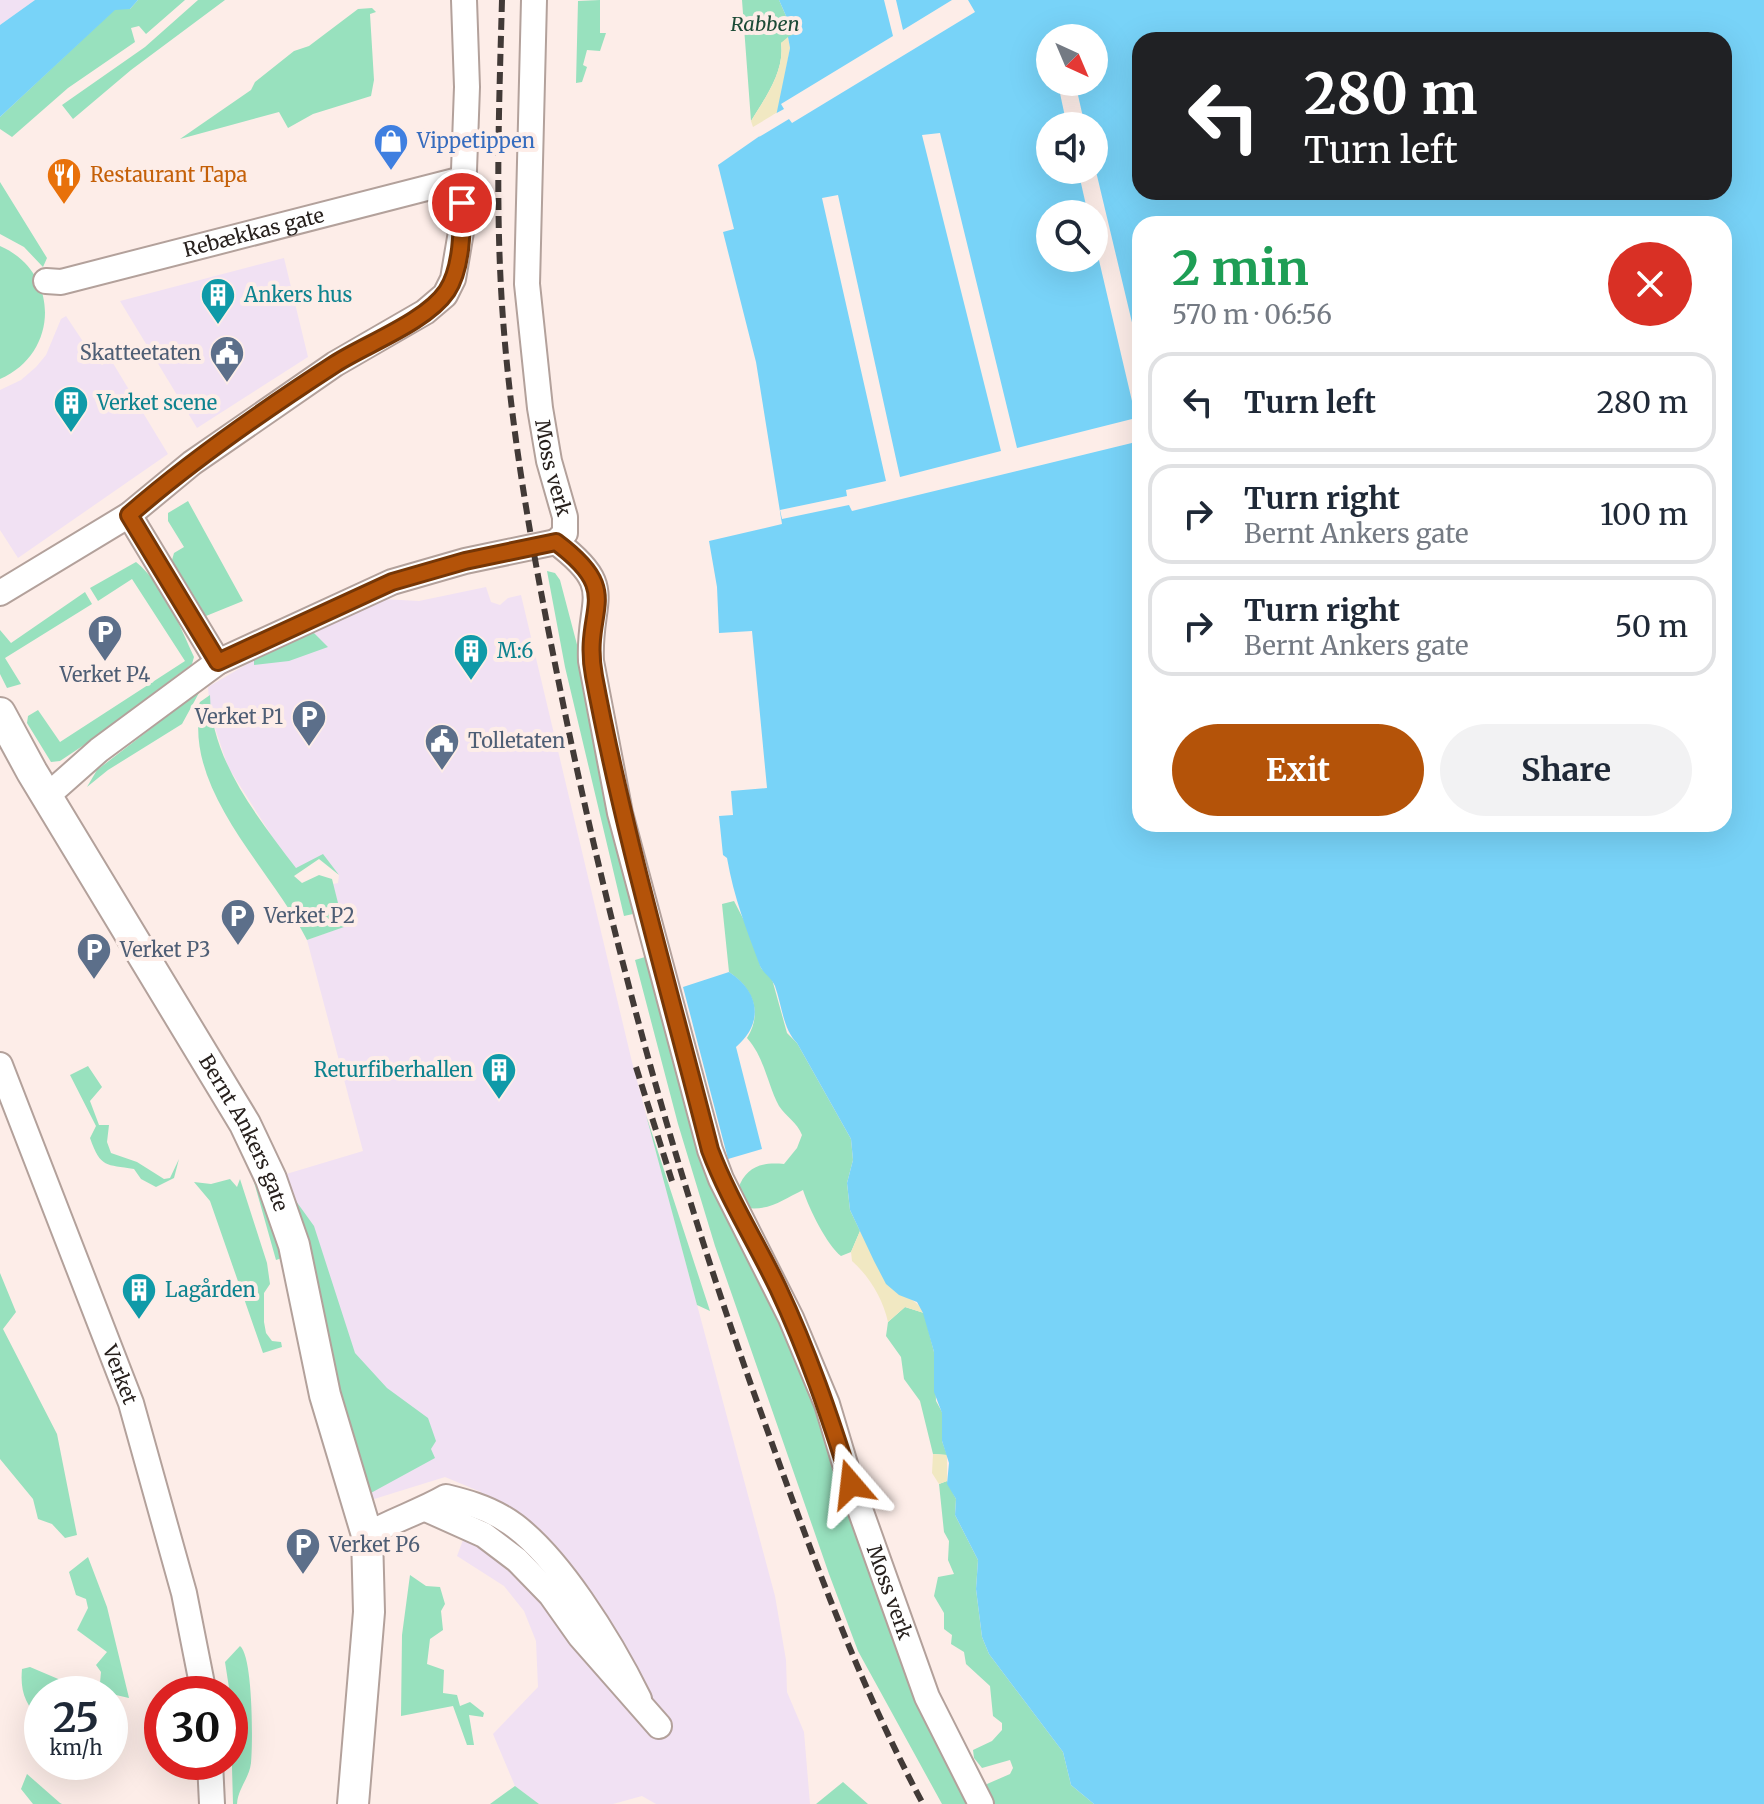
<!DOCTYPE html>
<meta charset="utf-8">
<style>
:root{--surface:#fff;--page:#f2f2f3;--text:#1f2937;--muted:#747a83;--line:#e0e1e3;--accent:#b45309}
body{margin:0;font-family:Merriweather,serif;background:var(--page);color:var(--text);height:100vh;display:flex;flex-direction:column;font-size:30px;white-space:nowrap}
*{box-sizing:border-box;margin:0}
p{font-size:26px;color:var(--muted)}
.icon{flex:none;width:44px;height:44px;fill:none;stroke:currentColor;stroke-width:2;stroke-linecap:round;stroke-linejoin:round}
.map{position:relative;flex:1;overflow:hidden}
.drawer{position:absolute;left:1132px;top:216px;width:600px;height:616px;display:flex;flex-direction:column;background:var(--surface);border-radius:24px;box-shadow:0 8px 32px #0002}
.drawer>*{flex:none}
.hud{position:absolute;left:1132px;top:32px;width:600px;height:168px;border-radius:24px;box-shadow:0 8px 32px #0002;background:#202124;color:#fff;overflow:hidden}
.needle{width:52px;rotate:136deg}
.fabs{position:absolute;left:1036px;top:24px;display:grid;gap:16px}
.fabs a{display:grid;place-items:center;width:72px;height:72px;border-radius:50%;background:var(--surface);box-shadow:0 8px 32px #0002;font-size:40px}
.speed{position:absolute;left:24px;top:1676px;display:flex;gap:16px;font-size:40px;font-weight:700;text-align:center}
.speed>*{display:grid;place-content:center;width:104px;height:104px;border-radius:50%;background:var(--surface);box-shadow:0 8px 32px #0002;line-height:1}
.speed small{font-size:20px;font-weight:400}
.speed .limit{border:12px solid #d22;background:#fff;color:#111}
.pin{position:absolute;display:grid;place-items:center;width:68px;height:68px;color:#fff;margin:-34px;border:4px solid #fff;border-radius:50%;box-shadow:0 2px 8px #0007}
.me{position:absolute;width:88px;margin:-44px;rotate:343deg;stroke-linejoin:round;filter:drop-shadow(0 0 6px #0008)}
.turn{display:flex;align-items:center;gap:28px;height:168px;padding:0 40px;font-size:36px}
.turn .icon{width:104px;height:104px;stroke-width:2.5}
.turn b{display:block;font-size:56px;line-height:68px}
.round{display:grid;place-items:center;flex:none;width:84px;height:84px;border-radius:42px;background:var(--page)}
.headline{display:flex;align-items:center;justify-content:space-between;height:136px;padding:0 40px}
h1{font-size:48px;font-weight:700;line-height:60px;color:#1e9e55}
.action{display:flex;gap:16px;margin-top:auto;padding:16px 40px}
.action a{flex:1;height:92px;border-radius:48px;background:var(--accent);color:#fff;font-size:32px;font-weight:700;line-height:92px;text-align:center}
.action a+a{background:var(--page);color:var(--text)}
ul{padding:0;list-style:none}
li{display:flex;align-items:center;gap:24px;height:100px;margin:0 16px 12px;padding:0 24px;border:4px solid var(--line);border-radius:24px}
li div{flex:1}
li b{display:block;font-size:30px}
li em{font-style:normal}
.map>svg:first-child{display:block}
</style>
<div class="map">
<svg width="1764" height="1804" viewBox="0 0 1764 1804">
<rect width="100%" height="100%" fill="#fdede8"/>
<path fill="#f1e1f3" d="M 0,0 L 35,0 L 0,25 Z
M 284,258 L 308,357 L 197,428 L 120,301 Z
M 66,316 L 94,358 L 102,365 L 111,360 L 168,454 L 18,558 L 0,530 L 0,390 L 21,380 L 36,367 L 46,355 L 61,319 Z
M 486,587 L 491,602 L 500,605 L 508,598 L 521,595 L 632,1062 L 775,1596 L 786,1660 L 787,1692 L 804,1732 L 810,1804 L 656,1804 L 642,1796 L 613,1804 L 539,1804 L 515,1786 L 493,1734 L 538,1687 L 536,1641 L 524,1611 L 504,1586 L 457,1556 L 481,1492 L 445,1477 L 371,1500 L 283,1175 L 363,1151 L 307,940 L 343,927 L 333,884 L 338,883 L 339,875 L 323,855 L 296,869 L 275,841 L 228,767 L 210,713 L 208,687 L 254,660 L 382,599 L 419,601 Z"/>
<path fill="#98e1be" d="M 138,0 L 185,0 L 146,34 L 139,26 L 131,28 L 135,42 L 68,88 L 12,137 L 0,129 L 0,117 L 115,9 L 130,9 Z
M 198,0 L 225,0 L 131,70 L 73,119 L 62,105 L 145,47 Z
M 600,0 L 600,33 L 606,33 L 600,51 L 587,50 L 583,65 L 587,67 L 582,82 L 576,83 L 578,1 Z
M 742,0 L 779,0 L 794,34 L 781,43 C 785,71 765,98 751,121 Z
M 372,8 L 376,12 L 370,14 L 374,80 L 371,96 L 313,114 L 288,128 L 279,112 L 180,139 L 251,90 L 255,82 L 294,51 L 309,46 L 358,9 Z
M 0,182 L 47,258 L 43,267 L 24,247 L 0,234 Z
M 0,246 C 60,272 60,353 0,379 Z
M 188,501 L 243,601 L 206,616 L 172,560 L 174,553 L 184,547 L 168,521 L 168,513 Z
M 136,562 C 163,584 180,626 194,657 L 192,664 L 90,741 L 60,761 L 51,762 L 27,723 L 28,716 L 38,710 L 60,742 L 185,661 L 132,579 L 98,601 L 90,588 Z
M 547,571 L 555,573 L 560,580 L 585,675 L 633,914 L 624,916 L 565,667 Z
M 85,592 L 92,604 L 5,658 L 21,684 L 7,688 L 0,674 L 0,630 L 11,643 Z
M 313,632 L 328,647 L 289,661 L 254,665 L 254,660 Z
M 200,691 L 182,724 L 108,770 L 87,787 L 97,770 Z
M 210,695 C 211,760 258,818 296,868 L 323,854 L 339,875 L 319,859 L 294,876 L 302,883 L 319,875 L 332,879 L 344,927 L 307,940 C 273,872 189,796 199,715 L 194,717 L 200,702 Z
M 734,901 L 749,930 L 761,968 L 772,979 L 787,1033 L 797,1043 L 851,1139 L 853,1160 L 847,1183 L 850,1210 L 860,1231 L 851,1252 L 841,1256 C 827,1245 809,1209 803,1190 C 784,1199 770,1211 747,1208 L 738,1189 C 746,1166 762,1162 784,1164 L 797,1148 L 802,1135 C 797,1122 786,1117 779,1106 C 767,1084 765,1058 747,1038 C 763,1013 753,988 729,972 L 722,904 Z
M 645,957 L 773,1298 L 972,1804 L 942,1804 L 858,1651 L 829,1574 L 715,1246 L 678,1124 L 635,960 Z
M 88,1066 L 102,1087 L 90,1101 L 99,1125 L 109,1125 L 107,1142 L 111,1153 L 137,1162 L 164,1179 L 170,1178 L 179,1159 L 174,1178 L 156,1187 L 141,1179 L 134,1169 C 106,1164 101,1169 90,1138 L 96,1126 L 70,1075 Z
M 646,1115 L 710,1311 L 697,1305 Z
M 252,1175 L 256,1179 L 285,1257 L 276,1260 Z
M 230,1179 L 237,1187 L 240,1179 L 267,1263 L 270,1284 L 264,1293 L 264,1322 L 266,1333 L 272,1341 L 281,1342 L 282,1347 L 263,1353 L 210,1201 L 194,1182 L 211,1184 Z
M 288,1190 L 314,1226 L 355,1353 L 387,1388 L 428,1418 L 436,1441 L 431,1449 L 435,1458 L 369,1494 L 331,1363 Z
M 0,1273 L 16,1312 L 3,1329 L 57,1434 L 77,1535 L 65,1538 L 52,1524 L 38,1519 L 33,1499 L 0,1459 Z
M 905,1307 L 924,1313 L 934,1352 L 936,1401 L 942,1412 L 942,1441 L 947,1455 L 933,1454 L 920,1401 L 904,1379 L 901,1357 L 886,1336 L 888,1322 Z
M 947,1481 L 956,1499 L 955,1515 L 978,1560 L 976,1589 L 982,1637 L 989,1654 L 1063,1752 L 1071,1785 L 1094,1804 L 992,1804 L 983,1790 L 987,1784 L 1010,1774 L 1013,1768 L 1010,1760 L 982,1768 L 974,1758 L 973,1750 L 992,1741 L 1002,1730 L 1002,1723 L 993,1716 L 990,1686 L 966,1664 L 964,1652 L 951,1644 L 952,1635 L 944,1629 L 944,1613 L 934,1596 L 938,1577 L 954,1574 L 948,1560 L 949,1541 L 944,1532 L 939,1484 Z
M 88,1557 L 107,1607 L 129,1698 L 116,1695 L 100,1683 L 101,1672 L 96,1665 L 107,1652 L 77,1630 L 88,1608 L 86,1599 L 76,1595 L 69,1572 Z
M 410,1575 L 426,1586 L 440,1587 L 445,1604 L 441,1611 L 443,1630 L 430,1639 L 427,1664 L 444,1670 L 443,1693 L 457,1695 L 460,1706 L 470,1702 L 484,1713 L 483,1717 L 469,1715 L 474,1745 L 467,1745 L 453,1706 L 401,1716 L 402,1635 Z
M 240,1646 C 253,1656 253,1743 251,1763 C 249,1779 238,1788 237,1804 L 233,1804 L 230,1694 L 225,1662 Z
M 30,1667 L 70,1684 L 80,1694 L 42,1694 L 42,1721 C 25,1705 20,1691 22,1669 Z
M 27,1774 L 60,1803 L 62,1804 L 33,1804 L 21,1789 Z
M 843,1782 L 868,1804 L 816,1804 Z
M 515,1786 L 539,1804 L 490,1804 Z"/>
<path fill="#f1e8c2" d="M 788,37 L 790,48 L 778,112 L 753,127 L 751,121 C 765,98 785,71 781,43 Z
M 860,1231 C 871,1246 876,1266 886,1281 C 897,1297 916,1296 924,1313 L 905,1307 L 888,1322 C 883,1299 869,1276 852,1261 L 851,1252 Z
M 933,1454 L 947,1455 L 947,1481 L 939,1484 L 932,1473 Z"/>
<path fill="#78d3f8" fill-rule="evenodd" d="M 35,0 L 138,0 L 130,9 L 115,10 L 0,117 L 0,25 Z
M 779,0 L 1764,0 L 1764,1804 L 1094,1804 L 1071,1785 L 1063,1752 L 989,1654 L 982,1637 L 976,1589 L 978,1560 L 955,1515 L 956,1499 L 947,1484 L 949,1463 L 942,1441 L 942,1413 L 934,1392 L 934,1352 L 923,1313 L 917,1302 L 899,1295 L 886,1284 L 874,1261 L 850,1210 L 847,1183 L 853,1160 L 851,1139 L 797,1043 C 783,1029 782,1006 775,986 C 772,978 763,973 760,966 C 746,928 734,898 727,858 L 723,855 L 719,816 L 733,815 L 731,791 L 767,788 L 752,631 L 719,633 L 717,587 L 709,541 L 782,524 L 756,362 L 723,232 L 734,229 L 718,165 L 774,126 L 790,48 L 788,37 L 794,34 ZM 1050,38 L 1094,38 L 1094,82 L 1050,82 ZM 1140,40 L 1724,40 L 1724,192 L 1140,192 ZM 1050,126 L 1094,126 L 1094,170 L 1050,170 ZM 1050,214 L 1094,214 L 1094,258 L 1050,258 ZM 1140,224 L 1724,224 L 1724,824 L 1140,824 Z
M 729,972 C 760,992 764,1023 736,1047 L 762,1149 L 728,1159 L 683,987 Z"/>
<path fill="#fdede8" d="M 884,0 L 896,0 L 903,30 L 952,0 L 968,0 L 975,12 L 792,123 L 789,119 L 759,137 L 773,115 L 784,109 L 781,104 L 893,36 Z
M 1075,82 L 1085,126 L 1067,126 L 1058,84 Z
M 940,133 L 1017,448 L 1136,418 L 1094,239 L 1094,214 L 1088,214 L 1078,170 L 1094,170 L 1094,163 L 1140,356 L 1140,441 L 852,511 L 849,505 L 782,519 L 780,510 L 847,496 L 846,490 L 886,481 L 822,198 L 838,195 L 900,477 L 1001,451 L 922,135 Z"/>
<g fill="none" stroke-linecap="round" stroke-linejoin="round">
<g stroke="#b3a19b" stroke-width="28">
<g id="minor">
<path id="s1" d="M 534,0 L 527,284 L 540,408 L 549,461 L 565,517 L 565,533 L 556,542 C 618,589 588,597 591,661 L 620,813 L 710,1150 L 721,1179 L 791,1318 L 827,1404 L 851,1484 L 927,1697 L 981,1804"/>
<path id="s2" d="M 46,281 L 61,282 L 462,179"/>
<path d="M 129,515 L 218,662"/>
<path d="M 0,593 L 129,515 L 192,463 L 335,364 L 425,312 L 445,295 L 453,279 L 462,226 L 467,87 L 464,0"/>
<path d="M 47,796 L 99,750 L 218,662 L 392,582 L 465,561 L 556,542"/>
<path id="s3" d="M 0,1065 L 131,1403 L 184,1593 L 204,1694"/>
<path d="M 426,1509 L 484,1535 L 517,1560 L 551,1595 L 580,1636 L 659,1726"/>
<path d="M 367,1535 C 393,1520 420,1512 446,1497 C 466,1502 485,1507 503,1518 C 555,1548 613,1646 639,1699"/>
<path d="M 210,1762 L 212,1804"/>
</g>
</g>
<g stroke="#b3a19b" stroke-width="34">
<g id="tertiary">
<path id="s4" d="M 0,713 L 32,772 L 245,1124 L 271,1179 L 294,1245 L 325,1395 L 367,1535 L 369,1612 L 353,1804"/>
</g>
</g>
<use href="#minor" stroke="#fff" stroke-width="24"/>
<use href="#tertiary" stroke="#fff" stroke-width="30"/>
<path stroke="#423a37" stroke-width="6" stroke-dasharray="12 6" stroke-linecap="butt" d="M 502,0 C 499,106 495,213 503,319 C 513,454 539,586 566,718 C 614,948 676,1175 755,1396 C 805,1535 853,1673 923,1804
M 636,1067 L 672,1181"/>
</g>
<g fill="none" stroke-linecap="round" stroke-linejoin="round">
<g stroke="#753606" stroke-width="20">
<path id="route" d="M 462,203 C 462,230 462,268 447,291 C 426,322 366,344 335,364 C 264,410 193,459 129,515 L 218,662 L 392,582 L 465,561 L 556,542 C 627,595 581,607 594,676 C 624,836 670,992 710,1150 C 728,1198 756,1242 778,1288 C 808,1352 830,1417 851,1484"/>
</g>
<use href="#route" stroke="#b45309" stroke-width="14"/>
</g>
<defs>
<g id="shop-pin" transform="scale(1.8)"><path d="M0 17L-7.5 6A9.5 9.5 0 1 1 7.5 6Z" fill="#3f7fe0" stroke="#fdede8"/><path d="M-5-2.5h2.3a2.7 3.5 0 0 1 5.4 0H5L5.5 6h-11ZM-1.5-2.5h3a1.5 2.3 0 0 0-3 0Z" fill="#fff"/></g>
<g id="restaurant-pin" transform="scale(1.8)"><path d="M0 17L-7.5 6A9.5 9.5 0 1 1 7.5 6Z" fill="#e8710a" stroke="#fdede8"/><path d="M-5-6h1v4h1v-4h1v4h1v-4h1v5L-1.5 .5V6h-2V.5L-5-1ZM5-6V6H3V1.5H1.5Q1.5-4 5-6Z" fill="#fff"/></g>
<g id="building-pin" transform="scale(1.8)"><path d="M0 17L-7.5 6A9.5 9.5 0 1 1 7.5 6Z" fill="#0f9aa8" stroke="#fdede8"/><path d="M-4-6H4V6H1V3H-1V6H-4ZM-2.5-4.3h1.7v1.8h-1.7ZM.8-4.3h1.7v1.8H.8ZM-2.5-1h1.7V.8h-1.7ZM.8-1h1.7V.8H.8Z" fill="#fff"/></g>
<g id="civic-pin" transform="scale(1.8)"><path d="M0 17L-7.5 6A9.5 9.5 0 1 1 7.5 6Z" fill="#5c6f8a" stroke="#fdede8"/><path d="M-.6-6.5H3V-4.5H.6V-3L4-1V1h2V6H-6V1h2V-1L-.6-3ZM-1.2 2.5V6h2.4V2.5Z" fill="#fff"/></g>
<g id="parking-pin" transform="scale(1.8)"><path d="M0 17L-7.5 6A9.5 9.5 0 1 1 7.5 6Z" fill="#5c6f8a" stroke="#fdede8"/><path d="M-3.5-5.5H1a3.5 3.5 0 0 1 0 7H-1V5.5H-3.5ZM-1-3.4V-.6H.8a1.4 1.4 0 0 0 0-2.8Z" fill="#fff"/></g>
</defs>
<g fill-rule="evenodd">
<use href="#shop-pin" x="391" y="141"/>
<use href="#restaurant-pin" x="64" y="175"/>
<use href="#building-pin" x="218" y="295"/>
<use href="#civic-pin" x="227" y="353"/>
<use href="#building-pin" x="71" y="403"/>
<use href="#parking-pin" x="105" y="632"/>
<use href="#building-pin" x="471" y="651"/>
<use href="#parking-pin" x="309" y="717"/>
<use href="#civic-pin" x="442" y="741"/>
<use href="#parking-pin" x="238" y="916"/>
<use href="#parking-pin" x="94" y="950"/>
<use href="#building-pin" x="499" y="1070"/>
<use href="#building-pin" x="139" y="1290"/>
<use href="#parking-pin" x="303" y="1545"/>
</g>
<g text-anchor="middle" stroke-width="8" stroke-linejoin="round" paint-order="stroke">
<g font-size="20" font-style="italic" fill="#1c4b37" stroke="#fdede8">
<text x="765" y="31">Rabben</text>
</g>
<g font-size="20" fill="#366cbe" stroke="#fdede8" text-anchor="start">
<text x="417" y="148">Vippetippen</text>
</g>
<g font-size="20" fill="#c56008" stroke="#fdede8" text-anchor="start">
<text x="90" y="182">Restaurant Tapa</text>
</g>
<g font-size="20" fill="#27201d" stroke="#fdede8">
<text dy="7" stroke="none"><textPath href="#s2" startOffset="214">Rebækkas gate</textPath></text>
<text dy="7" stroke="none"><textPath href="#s1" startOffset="470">Moss verk</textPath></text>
<text dy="7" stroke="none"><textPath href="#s4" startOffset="486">Bernt Ankers gate</textPath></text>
<text dy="7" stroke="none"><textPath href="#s3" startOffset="332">Verket</textPath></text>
<text dy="7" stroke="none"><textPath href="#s1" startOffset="1666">Moss verk</textPath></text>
</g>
<g font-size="20" fill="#0d838f" stroke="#fdede8" text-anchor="start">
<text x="244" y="302">Ankers hus</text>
<text x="97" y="410">Verket scene</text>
<text x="497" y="658">M:6</text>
<text x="473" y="1077" text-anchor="end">Returfiberhallen</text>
<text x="165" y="1297">Lagården</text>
</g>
<g font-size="20" fill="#4e5e75" stroke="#fdede8" text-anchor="start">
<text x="201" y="360" text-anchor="end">Skatteetaten</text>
<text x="105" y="682" text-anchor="middle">Verket P4</text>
<text x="283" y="724" text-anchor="end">Verket P1</text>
<text x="468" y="748">Tolletaten</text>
<text x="264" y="923">Verket P2</text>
<text x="120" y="957">Verket P3</text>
<text x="329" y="1552">Verket P6</text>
</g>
</g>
</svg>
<div class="fabs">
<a><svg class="needle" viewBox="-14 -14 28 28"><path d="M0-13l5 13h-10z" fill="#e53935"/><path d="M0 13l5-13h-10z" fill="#747a83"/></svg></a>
<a><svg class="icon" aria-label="sound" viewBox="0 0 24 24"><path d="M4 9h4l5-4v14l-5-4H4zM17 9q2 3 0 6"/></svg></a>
<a><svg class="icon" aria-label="search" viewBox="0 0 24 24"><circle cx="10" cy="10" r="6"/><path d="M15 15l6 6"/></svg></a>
</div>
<div class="speed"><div>25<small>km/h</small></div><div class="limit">30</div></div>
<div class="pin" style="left:462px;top:203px;background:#d93025"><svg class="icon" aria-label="arrive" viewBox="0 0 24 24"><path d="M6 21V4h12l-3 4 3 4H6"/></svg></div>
<svg class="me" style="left:851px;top:1484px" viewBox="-20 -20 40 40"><path d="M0-17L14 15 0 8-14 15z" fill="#b45309" stroke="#fff" stroke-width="4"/></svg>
<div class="hud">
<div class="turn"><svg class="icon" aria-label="left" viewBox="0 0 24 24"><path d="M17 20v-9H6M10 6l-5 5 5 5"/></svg><div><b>280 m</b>Turn left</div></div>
</div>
<section class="drawer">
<div class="headline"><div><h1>2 min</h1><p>570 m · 06:56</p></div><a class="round" style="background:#d93025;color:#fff"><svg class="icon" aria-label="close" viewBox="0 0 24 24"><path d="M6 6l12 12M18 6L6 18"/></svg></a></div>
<ul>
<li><svg class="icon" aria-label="left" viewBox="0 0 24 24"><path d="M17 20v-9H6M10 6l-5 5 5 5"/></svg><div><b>Turn left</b></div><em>280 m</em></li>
<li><svg class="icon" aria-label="right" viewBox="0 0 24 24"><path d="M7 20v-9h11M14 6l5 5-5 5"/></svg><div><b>Turn right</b><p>Bernt Ankers gate</p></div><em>100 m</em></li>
<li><svg class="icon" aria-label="right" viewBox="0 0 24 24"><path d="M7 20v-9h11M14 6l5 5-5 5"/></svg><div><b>Turn right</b><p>Bernt Ankers gate</p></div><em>50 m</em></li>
</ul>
<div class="action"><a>Exit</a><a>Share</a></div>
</section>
</div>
